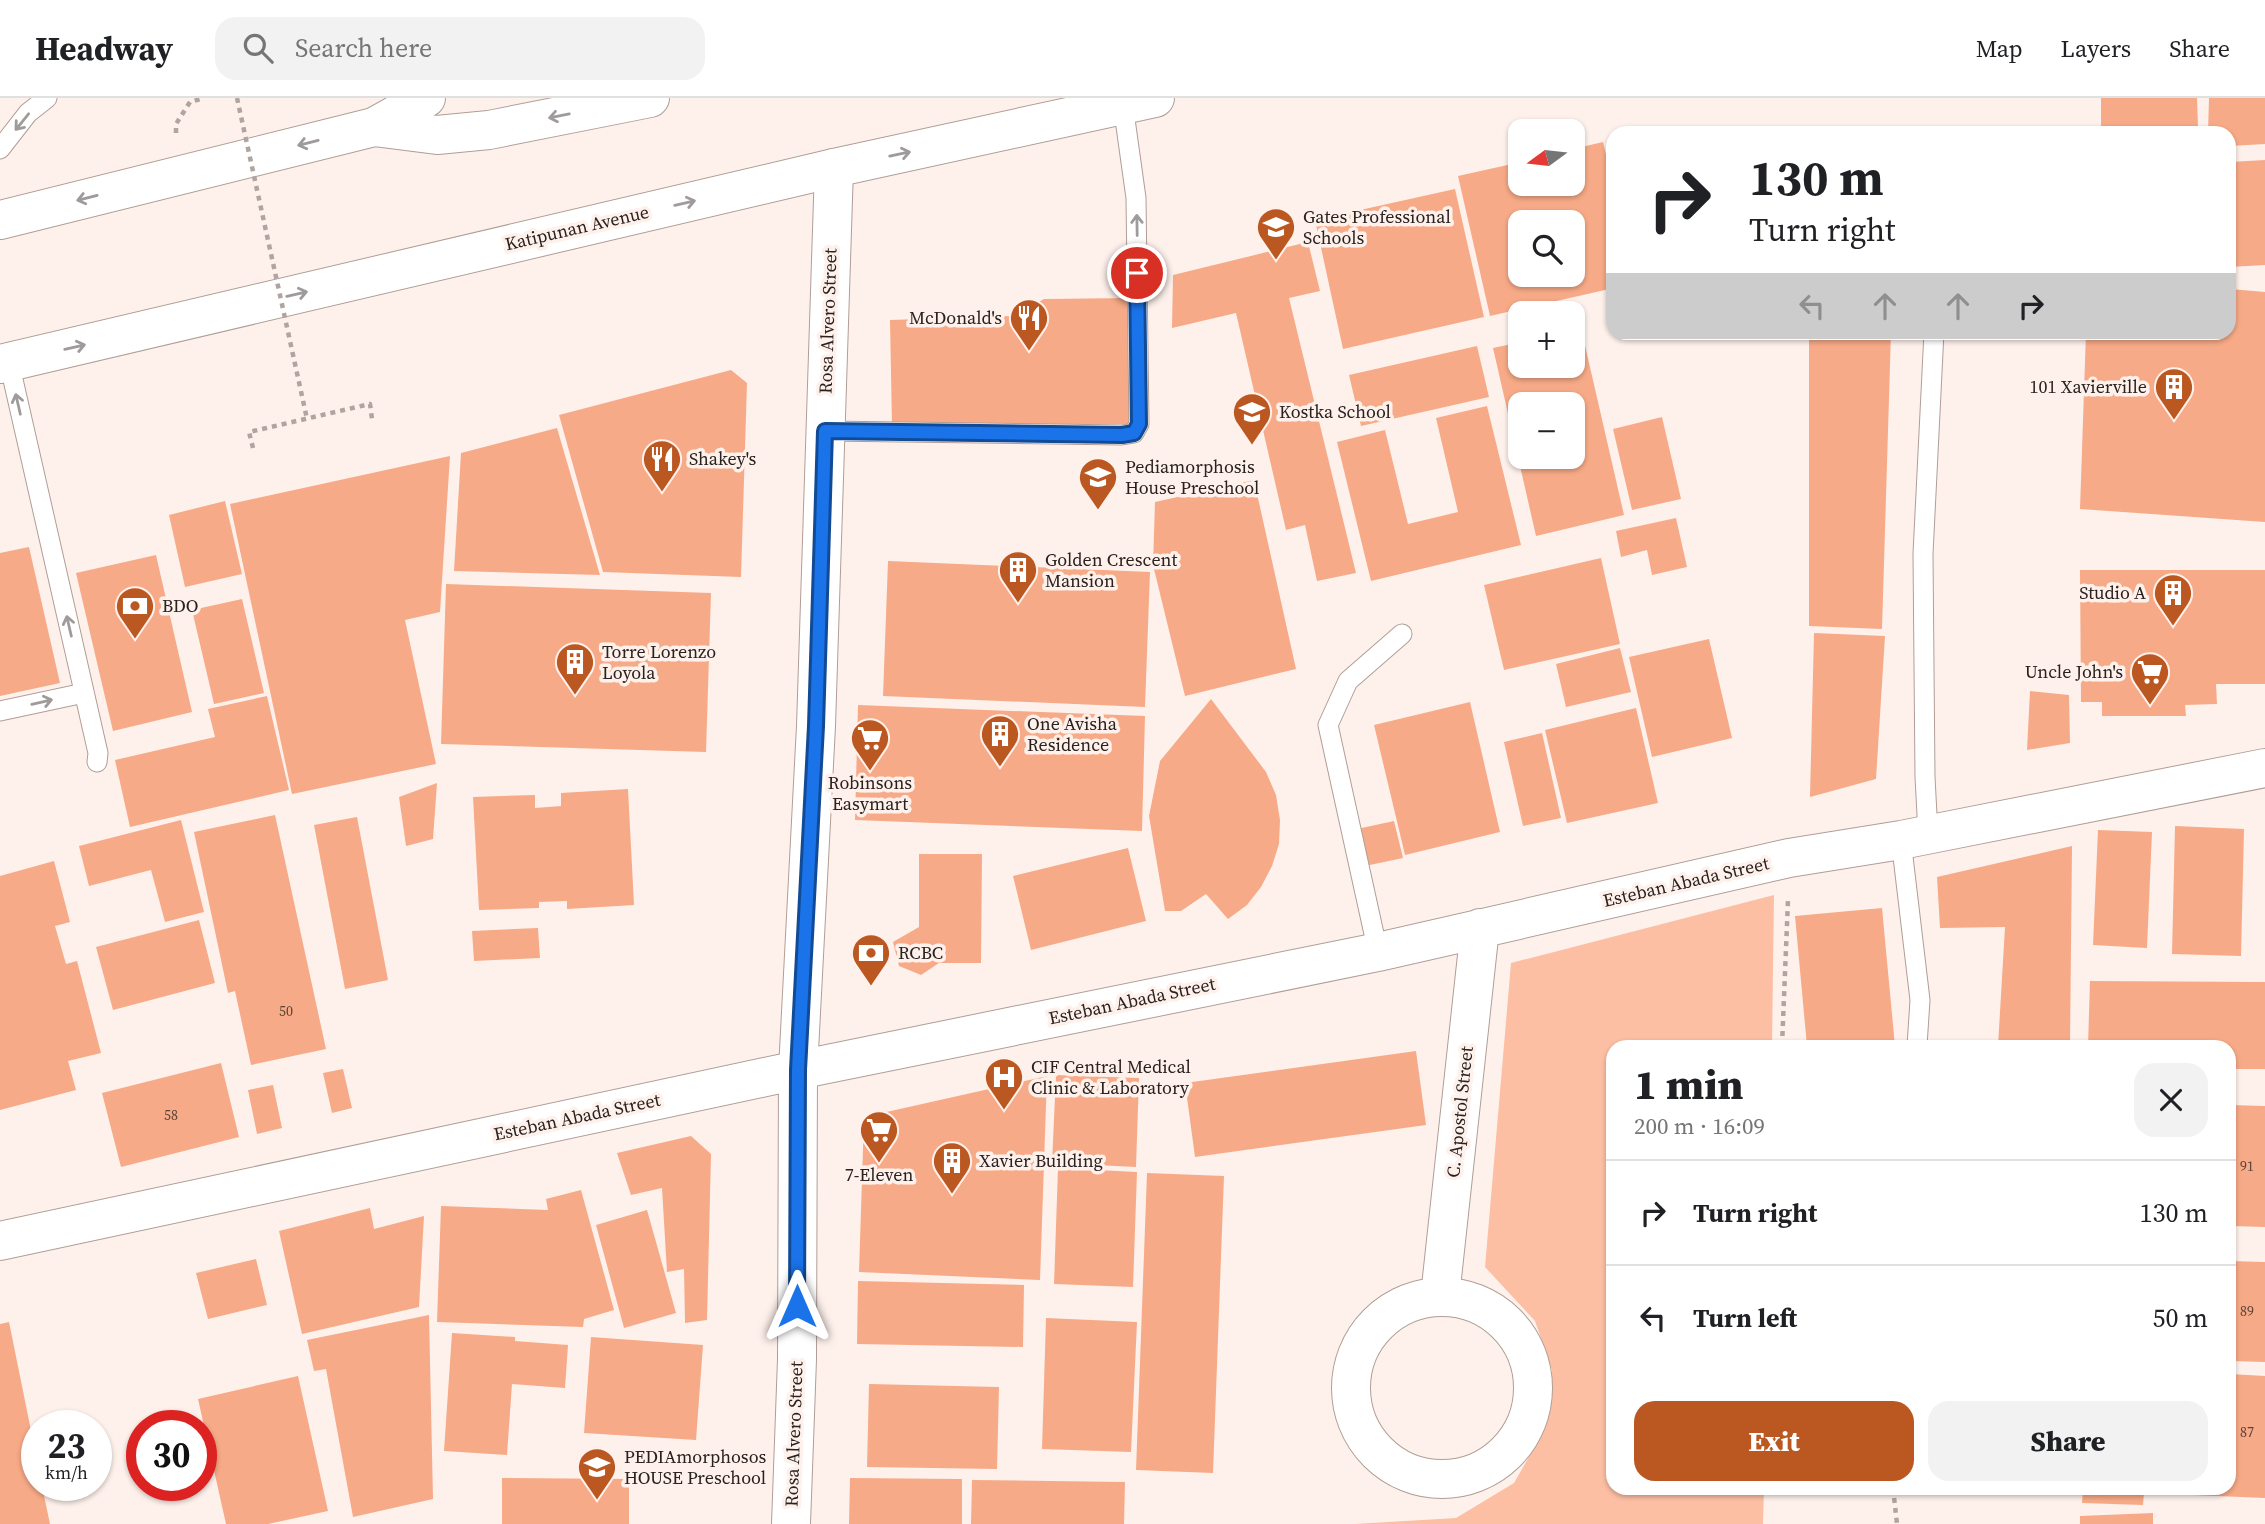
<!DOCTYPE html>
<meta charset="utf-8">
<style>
:root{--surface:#fff;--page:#f2f2f2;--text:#202124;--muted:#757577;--line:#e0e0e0;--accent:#bb5721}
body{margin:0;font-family:"Source Serif 4",serif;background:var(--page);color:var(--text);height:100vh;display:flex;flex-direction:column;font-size:26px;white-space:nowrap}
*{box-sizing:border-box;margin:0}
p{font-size:23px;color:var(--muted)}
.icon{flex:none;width:38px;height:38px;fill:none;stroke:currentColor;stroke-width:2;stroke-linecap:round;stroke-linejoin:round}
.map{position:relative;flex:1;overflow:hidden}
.sheet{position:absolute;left:1606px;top:942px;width:630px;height:455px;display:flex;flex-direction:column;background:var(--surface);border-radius:21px;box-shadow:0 2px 5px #0004}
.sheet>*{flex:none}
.banner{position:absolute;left:1606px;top:28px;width:630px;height:214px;border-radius:21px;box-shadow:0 2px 5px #0004;background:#fff;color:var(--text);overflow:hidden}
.needle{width:46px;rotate:255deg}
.controls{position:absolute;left:1508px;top:21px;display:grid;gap:14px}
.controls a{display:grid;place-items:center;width:77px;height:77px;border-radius:14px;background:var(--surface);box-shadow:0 2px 5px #0004;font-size:35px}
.speed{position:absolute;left:21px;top:1312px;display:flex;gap:14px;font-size:35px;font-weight:700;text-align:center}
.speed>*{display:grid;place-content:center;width:91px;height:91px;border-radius:50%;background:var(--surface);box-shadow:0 2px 5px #0004;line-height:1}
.speed small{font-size:18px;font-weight:400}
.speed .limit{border:10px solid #d22;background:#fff;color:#111}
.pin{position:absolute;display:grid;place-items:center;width:60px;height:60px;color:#fff;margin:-30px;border:4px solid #fff;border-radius:50%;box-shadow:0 2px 7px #0007}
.me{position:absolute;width:77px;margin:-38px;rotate:0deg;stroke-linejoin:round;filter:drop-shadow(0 0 5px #0008)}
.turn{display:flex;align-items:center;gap:24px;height:147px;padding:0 28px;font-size:32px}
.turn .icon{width:91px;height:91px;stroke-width:2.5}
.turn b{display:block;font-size:49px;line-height:60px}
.lanes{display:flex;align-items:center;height:66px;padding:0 28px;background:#0003;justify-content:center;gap:35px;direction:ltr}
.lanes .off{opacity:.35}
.round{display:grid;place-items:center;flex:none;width:74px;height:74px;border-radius:21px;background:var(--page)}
.head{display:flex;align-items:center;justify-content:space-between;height:119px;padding:0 28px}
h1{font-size:42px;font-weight:800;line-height:52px}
.action{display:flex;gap:14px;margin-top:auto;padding:14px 28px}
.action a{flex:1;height:80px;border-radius:21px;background:var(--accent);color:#fff;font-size:28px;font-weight:800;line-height:80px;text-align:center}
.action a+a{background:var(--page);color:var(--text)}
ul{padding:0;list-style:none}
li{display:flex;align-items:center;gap:21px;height:105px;padding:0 28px;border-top:2px solid var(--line)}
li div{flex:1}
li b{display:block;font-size:26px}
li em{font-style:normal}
header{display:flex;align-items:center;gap:42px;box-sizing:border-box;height:98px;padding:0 35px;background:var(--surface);border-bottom:2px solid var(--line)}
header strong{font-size:33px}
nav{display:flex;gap:38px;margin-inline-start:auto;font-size:24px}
.search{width:490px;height:63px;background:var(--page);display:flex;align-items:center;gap:18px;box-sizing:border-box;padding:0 24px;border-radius:21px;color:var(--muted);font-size:26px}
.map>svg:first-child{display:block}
</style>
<header>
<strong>Headway</strong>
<div class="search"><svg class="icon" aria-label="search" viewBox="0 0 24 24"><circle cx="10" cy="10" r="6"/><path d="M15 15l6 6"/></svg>Search here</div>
<nav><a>Map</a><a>Layers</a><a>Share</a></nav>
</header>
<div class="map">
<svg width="2265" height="1426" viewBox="0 0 2265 1426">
<rect width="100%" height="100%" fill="#fef1ec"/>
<path fill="#fcbfa4" d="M 1774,797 L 1772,948 L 1614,948 L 1614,1390 L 1764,1390 L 1763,1426 L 1355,1426 L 1456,1420 L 1514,1385 L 1543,1334 L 1552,1272 L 1535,1223 L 1485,1169 L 1511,865 Z"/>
<path fill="#f7aa87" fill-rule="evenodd" d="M 2101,0 L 2197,0 L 2198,28 L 2101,34 Z
M 2209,0 L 2265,0 L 2265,46 L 2230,48 L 2230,35 L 2208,35 Z
M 1603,44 L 1614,91 L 1614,190 L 1490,218 L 1458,78 L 1521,64 L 1521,86 L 1573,86 L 1573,51 ZM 1521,124 L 1573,124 L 1573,177 L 1521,177 Z
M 2265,62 L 2265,167 L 2230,169 L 2230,64 Z
M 1455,91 L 1484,219 L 1343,251 L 1315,122 Z
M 1308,144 L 1320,193 L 1289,200 L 1356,475 L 1317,483 L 1305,427 L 1286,432 L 1236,215 L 1172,230 L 1173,177 Z
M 2230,191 L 2265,194 L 2265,424 L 2080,411 L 2086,234 L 2230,234 Z
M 1130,200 L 1131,326 L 892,329 L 890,222 L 1012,218 L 1044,201 Z
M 1581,230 L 1624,417 L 1536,438 L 1493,250 L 1521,244 L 1521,268 L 1573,268 L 1573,232 ZM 1521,306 L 1573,306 L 1573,359 L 1521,359 Z
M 1809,234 L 1891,234 L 1882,531 L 1809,528 Z
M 1477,248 L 1489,299 L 1361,328 L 1349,277 Z
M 731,272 L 747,285 L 741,479 L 603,474 L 559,317 Z
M 1487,308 L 1521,447 L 1371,483 L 1337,344 L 1385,332 L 1408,426 L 1458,414 L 1436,320 Z
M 1662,319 L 1681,401 L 1632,412 L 1613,331 Z
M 557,330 L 600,477 L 454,473 L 461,355 Z
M 450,358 L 440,514 L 405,522 L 436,666 L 292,696 L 230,406 Z
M 1254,382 L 1296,571 L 1185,598 L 1153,467 L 1155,404 Z
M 225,403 L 242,476 L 185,489 L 169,417 Z
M 1676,420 L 1687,469 L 1652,477 L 1647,452 L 1621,459 L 1616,433 Z
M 29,449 L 60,585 L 0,598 L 0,455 Z
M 156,457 L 192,614 L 113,633 L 76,475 Z
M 1601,460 L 1620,546 L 1504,572 L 1484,487 Z
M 888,463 L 1150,474 L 1145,609 L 883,598 Z
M 2080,472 L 2265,472 L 2265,586 L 2216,586 L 2217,606 L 2185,607 L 2186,618 L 2102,618 L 2102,604 L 2081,604 Z
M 446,486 L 711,495 L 706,654 L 441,646 Z
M 242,501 L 264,595 L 214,606 L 192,512 Z
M 1814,535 L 1885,538 L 1876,681 L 1810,699 Z
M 1709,541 L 1732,640 L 1652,659 L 1629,559 Z
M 1620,550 L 1631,594 L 1566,609 L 1556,566 Z
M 2030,593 L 2069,597 L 2070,645 L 2027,652 Z
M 267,598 L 289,692 L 130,729 L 115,662 L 215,639 L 208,611 Z
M 1211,601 L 1266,674 L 1276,697 L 1280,722 L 1279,746 L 1272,768 L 1261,789 L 1247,807 L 1228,821 L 1206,796 L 1181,813 L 1165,813 L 1149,718 L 1160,663 Z
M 1470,604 L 1500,734 L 1405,757 L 1374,627 Z
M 858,607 L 1145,618 L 1142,733 L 855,722 Z
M 1636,610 L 1658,705 L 1567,725 L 1545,632 Z
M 1542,635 L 1561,720 L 1523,728 L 1504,644 Z
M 437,685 L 433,741 L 406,748 L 399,699 Z
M 628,691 L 634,807 L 567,811 L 567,803 L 539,804 L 539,810 L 479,812 L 473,699 L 535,697 L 535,710 L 561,708 L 561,695 Z
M 275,717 L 326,951 L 251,967 L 235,893 L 228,895 L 194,734 Z
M 357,719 L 388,882 L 345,891 L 314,727 Z
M 181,722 L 204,814 L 165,824 L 151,772 L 89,788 L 79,748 Z
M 1394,723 L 1403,760 L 1365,768 L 1357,731 Z
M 2175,728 L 2244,731 L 2241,858 L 2172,856 Z
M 2098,732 L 2152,734 L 2147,850 L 2093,847 Z
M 2072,748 L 2070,948 L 1998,948 L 2005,829 L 1940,830 L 1937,779 Z
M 1128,750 L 1146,823 L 1031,852 L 1013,778 Z
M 919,756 L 982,756 L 981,865 L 939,865 L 921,877 L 899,868 L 893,844 L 919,829 Z
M 54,763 L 70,824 L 55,828 L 66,866 L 77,863 L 101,955 L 68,963 L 76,992 L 0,1012 L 0,778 Z
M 1882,810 L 1895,948 L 1807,948 L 1795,818 Z
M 199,822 L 215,885 L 113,912 L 96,849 Z
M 538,830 L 540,860 L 474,863 L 472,833 Z
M 2090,883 L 2265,884 L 2265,971 L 2230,971 L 2230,948 L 2088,948 Z
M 1416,953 L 1426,1027 L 1195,1059 L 1185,985 Z
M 221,965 L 239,1039 L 121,1069 L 102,995 Z
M 343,971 L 352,1010 L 332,1015 L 323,975 Z
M 1056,977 L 1139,980 L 1136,1069 L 1052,1065 Z
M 1047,978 L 1040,1182 L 859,1174 L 864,1019 Z
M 273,987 L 282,1030 L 257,1036 L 248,992 Z
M 2230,1007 L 2265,1008 L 2265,1129 L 2230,1128 Z
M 691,1038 L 711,1056 L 707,1222 L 685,1225 L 684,1171 L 667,1174 L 662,1090 L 631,1097 L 617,1055 Z
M 1058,1070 L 1137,1074 L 1133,1189 L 1054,1186 Z
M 1147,1075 L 1224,1078 L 1213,1375 L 1136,1372 Z
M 581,1092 L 614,1212 L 584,1221 L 583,1229 L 437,1224 L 441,1108 L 548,1112 L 546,1101 Z
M 370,1110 L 374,1131 L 424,1118 L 419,1209 L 302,1236 L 279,1133 Z
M 647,1112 L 676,1215 L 624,1230 L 596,1127 Z
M 256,1161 L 267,1207 L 208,1221 L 196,1175 Z
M 2230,1163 L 2265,1164 L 2265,1264 L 2230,1263 Z
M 858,1183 L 1024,1187 L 1023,1249 L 857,1246 Z
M 429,1217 L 433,1401 L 353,1419 L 326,1271 L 314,1273 L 307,1242 Z
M 1046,1220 L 1137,1224 L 1131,1354 L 1042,1351 Z
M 9,1224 L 37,1362 L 37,1388 L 42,1388 L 50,1426 L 0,1426 L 0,1226 Z
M 452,1235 L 515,1239 L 515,1243 L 568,1247 L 565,1290 L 512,1286 L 507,1357 L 444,1353 Z
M 591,1239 L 703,1247 L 696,1342 L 584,1335 Z
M 2230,1276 L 2265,1278 L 2265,1400 L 2144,1395 L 2143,1407 L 2082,1405 L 2083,1390 L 2230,1390 Z
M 298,1278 L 328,1413 L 268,1426 L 226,1426 L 198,1301 Z
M 869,1286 L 999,1289 L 997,1371 L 867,1369 Z
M 502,1380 L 629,1381 L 629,1426 L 502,1426 Z
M 850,1380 L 962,1381 L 962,1426 L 849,1426 Z
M 972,1382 L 1125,1384 L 1124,1426 L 971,1426 Z
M 2153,1415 L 2153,1426 L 2080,1426 L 2080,1418 Z"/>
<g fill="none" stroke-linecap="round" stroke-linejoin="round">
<g stroke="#b09e96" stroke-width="21">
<path id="service" d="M 0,51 L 28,15 L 47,0
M 9,264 L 98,655 L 97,664
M 825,333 L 1122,337 L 1134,335 L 1139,326 L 1136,100 L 1123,7
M 0,613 L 84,595
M 1928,736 L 1925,679 L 1923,456 L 1934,234
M 1901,742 L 1920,902 L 1917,948
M 1378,854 L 1328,627 L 1348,583 L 1402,536"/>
</g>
<g stroke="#b09e96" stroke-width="40">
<path id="minor" d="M 0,1143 L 798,972 L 1378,854 L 1789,760 L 1901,742 L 2265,670
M 1440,1198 L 1480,830
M1351 1290a91 91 0 1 1 182 0a91 91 0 1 1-182 0Z
M 791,1426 L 797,1261 L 798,972 L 816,628 L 834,70"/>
</g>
<g stroke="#b09e96" stroke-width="40">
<path id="primary" d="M 374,29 L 437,37 L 489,32 L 650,0
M 0,122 L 374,29 L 426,0
M 0,266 L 834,70 L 1155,0"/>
</g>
<path stroke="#b0a4a0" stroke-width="4.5" stroke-dasharray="5 5" stroke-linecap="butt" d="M 176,35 L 176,26 L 190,4 L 204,0
M 253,350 L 249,334 L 370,306 L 372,321
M 1782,948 L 1788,802
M 1893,1390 L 1897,1426"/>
<use href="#service" stroke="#fff" stroke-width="19"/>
<use href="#minor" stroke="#fff" stroke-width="38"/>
<use href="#primary" stroke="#fff" stroke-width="38"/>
<path stroke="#b0a4a0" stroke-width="4.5" stroke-dasharray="5 5" stroke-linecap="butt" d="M 237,0 L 307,321"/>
</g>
<defs><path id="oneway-shaft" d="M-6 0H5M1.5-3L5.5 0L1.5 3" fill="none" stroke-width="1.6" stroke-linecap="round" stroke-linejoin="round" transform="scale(1.75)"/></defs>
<g stroke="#9f9b9a">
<use href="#oneway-shaft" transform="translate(559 18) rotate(169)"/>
<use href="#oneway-shaft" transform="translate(22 24) rotate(129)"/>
<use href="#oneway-shaft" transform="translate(308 45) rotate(166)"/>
<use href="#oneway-shaft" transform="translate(900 56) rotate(-12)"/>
<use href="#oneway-shaft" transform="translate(87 100) rotate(166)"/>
<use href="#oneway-shaft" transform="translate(685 105) rotate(-13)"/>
<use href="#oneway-shaft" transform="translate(1137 127) rotate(-91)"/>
<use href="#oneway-shaft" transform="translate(297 196) rotate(-13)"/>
<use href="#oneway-shaft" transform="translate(75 249) rotate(-13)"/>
<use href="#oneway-shaft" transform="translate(18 306) rotate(-103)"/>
<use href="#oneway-shaft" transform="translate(69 528) rotate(-103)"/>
<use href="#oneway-shaft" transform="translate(42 604) rotate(-13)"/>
</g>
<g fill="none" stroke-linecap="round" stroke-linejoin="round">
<g stroke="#114b97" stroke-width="18">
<path id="route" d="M 797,1208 L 798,972 L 816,628 L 825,333 L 1122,337 L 1134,335 L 1139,326 L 1137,175"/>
</g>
<use href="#route" stroke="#1a73e8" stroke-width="12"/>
</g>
<defs>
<g id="university-pin" transform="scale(2.0125)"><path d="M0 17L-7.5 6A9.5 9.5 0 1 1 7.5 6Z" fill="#bb5721" stroke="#fef1ec"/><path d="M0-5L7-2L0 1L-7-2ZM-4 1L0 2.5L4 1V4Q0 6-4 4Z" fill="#fff"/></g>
<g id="restaurant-pin" transform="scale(2.0125)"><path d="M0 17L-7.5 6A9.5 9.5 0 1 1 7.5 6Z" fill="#bb5721" stroke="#fef1ec"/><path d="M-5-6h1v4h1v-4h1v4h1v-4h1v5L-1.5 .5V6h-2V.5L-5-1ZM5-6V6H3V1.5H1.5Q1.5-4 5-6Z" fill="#fff"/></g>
<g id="building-pin" transform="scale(2.0125)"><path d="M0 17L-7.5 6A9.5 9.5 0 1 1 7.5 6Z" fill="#bb5721" stroke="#fef1ec"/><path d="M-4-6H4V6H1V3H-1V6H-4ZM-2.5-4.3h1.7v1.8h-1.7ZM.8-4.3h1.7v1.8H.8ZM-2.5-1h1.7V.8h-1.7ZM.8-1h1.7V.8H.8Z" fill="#fff"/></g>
<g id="school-pin" transform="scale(2.0125)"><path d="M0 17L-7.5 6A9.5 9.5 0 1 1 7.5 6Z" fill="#bb5721" stroke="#fef1ec"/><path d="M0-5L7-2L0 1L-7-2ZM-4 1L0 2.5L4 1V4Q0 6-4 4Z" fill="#fff"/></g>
<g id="bank-pin" transform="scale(2.0125)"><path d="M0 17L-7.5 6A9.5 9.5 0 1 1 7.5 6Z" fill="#bb5721" stroke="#fef1ec"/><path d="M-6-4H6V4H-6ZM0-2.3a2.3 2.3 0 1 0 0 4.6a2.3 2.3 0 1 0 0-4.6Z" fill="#fff"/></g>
<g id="supermarket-pin" transform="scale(2.0125)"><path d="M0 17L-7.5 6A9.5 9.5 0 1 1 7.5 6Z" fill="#bb5721" stroke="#fef1ec"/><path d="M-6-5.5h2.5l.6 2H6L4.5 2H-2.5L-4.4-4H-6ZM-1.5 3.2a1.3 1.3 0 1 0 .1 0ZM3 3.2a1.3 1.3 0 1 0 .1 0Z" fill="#fff"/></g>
<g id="hospital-pin" transform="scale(2.0125)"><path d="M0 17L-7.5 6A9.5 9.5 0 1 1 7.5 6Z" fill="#bb5721" stroke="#fef1ec"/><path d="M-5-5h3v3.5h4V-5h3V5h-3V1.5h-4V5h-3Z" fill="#fff"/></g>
</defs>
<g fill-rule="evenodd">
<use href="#university-pin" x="1276" y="129"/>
<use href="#restaurant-pin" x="1029" y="220"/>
<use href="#building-pin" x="2174" y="289"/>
<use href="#school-pin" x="1252" y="314"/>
<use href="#restaurant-pin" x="662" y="361"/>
<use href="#school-pin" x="1098" y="379"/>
<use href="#building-pin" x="1018" y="472"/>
<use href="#building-pin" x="2173" y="495"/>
<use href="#bank-pin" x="135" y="508"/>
<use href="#building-pin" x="575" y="564"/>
<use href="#supermarket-pin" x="2150" y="574"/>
<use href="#building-pin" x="1000" y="636"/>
<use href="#supermarket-pin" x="870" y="640"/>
<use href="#bank-pin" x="871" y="855"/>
<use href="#hospital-pin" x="1004" y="979"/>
<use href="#supermarket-pin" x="879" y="1032"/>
<use href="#building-pin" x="952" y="1063"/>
<use href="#school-pin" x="597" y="1369"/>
</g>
<g text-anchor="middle" stroke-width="7" stroke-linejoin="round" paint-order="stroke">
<g font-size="14" fill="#5c4338">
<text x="286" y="918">50</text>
<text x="171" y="1022">58</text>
<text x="2247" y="1073">91</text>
<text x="2247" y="1218">89</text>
<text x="2247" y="1339">87</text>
</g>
<g font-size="18" fill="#29211e" stroke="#fef1ec" text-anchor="start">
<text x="1303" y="125">Gates Professional<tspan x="1303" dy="21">Schools</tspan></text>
<text x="1002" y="226" text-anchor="end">McDonald's</text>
<text x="2147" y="295" text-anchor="end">101 Xavierville</text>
<text x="1279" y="320">Kostka School</text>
<text x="689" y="367">Shakey's</text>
<text x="1125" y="375">Pediamorphosis<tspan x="1125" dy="21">House Preschool</tspan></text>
<text x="1045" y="468">Golden Crescent<tspan x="1045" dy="21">Mansion</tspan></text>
<text x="2146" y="501" text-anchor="end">Studio A</text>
<text x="162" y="514">BDO</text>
<text x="602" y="560">Torre Lorenzo<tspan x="602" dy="21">Loyola</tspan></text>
<text x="2123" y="580" text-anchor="end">Uncle John's</text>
<text x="1027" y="632">One Avisha<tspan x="1027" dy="21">Residence</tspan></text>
<text x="870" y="691" text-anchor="middle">Robinsons<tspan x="870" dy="21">Easymart</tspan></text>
<text x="898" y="861">RCBC</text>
<text x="1031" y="975">CIF Central Medical<tspan x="1031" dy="21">Clinic &amp; Laboratory</tspan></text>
<text x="979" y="1069">Xavier Building</text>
<text x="879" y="1083" text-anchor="middle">7-Eleven</text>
<text x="624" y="1365">PEDIAmorphosos<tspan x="624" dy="21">HOUSE Preschool</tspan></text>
</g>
<g font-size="18" fill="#29211e" stroke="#fef1ec">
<text transform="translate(577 130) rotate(-13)" y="6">Katipunan Avenue</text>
<text transform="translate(828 223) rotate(-88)" y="6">Rosa Alvero Street</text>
<text transform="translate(1686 784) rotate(-13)" y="6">Esteban Abada Street</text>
<text transform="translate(1132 903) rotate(-12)" y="6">Esteban Abada Street</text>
<text transform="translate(1460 1014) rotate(-84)" y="6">C. Apostol Street</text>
<text transform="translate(577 1019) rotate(-12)" y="6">Esteban Abada Street</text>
<text transform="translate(794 1336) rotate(-88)" y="6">Rosa Alvero Street</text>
</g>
</g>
</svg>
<div class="controls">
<a><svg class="needle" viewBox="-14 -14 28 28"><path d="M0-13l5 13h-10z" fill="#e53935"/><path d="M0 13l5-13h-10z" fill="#757577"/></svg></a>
<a><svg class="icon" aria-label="search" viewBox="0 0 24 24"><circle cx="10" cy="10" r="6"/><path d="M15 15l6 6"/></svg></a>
<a>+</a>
<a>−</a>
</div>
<div class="speed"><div>23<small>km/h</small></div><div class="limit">30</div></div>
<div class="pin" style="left:1137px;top:175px;background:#d93025"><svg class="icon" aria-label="arrive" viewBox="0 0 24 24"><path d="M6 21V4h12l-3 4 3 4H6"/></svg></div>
<svg class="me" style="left:797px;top:1208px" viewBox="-20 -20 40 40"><path d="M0-17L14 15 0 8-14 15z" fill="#1a73e8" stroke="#fff" stroke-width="4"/></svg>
<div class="banner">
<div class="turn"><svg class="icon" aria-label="right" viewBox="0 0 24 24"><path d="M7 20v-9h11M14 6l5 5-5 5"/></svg><div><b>130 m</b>Turn right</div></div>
<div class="lanes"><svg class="icon off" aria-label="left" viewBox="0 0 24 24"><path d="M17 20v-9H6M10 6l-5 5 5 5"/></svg><svg class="icon off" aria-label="ahead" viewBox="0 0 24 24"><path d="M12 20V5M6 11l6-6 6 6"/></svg><svg class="icon off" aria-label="ahead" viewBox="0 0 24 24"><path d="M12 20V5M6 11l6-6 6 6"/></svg><svg class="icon" aria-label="right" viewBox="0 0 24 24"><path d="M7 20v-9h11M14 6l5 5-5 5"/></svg></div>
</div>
<section class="sheet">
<div class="head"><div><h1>1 min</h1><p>200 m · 16:09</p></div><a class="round"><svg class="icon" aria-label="close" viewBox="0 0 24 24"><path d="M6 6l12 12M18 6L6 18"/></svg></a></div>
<ul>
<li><svg class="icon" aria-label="right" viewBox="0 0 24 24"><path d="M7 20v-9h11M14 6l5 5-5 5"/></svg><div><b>Turn right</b></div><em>130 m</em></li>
<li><svg class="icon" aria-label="left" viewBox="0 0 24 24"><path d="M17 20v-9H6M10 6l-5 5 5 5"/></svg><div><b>Turn left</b></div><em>50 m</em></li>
</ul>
<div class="action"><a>Exit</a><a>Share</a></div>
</section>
</div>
